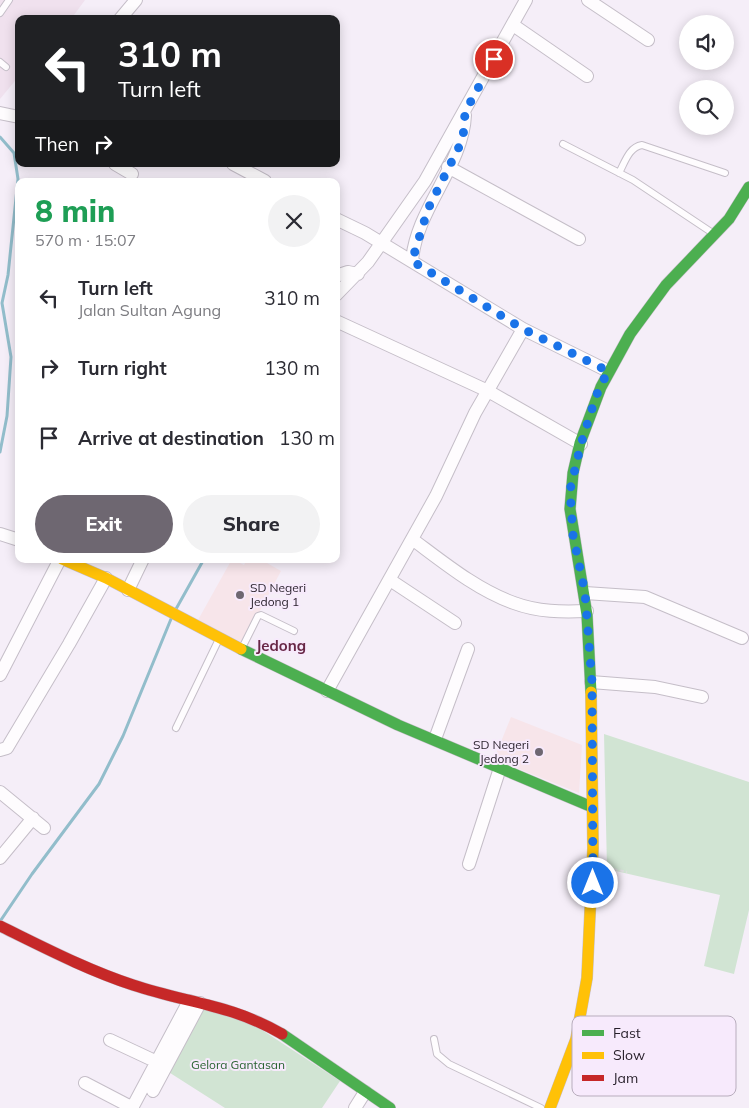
<!DOCTYPE html>
<meta charset="utf-8">
<style>
:root{--surface:#fff;--page:#f2f2f3;--text:#2b2b33;--muted:#7c7c81;--accent:#6e6771}
body{margin:0;font-family:Mulish,sans-serif;background:var(--page);color:var(--text);height:100vh;display:flex;flex-direction:column;font-size:19px;white-space:nowrap}
*{box-sizing:border-box;margin:0}
p{font-size:16px;color:var(--muted)}
.icon{flex:none;width:28px;height:28px;fill:none;stroke:currentColor;stroke-width:2;stroke-linecap:round;stroke-linejoin:round}
.map{position:relative;flex:1;overflow:hidden}
.side{position:absolute;left:15px;top:178px;width:325px;height:385px;display:flex;flex-direction:column;background:var(--surface);border-radius:10px;box-shadow:0 2px 12px #0003}
.side>*{flex:none}
.top-card{position:absolute;left:15px;top:15px;width:325px;height:152px;border-radius:10px;box-shadow:0 2px 12px #0003;background:#202124;color:#fff;overflow:hidden}
.buttons{position:absolute;left:679px;top:15px;display:grid;gap:10px}
.buttons a{display:grid;place-items:center;width:55px;height:55px;border-radius:50%;background:var(--surface);box-shadow:0 2px 12px #0003;font-size:25px}
.pin{position:absolute;display:grid;place-items:center;width:42px;height:42px;color:#fff;margin:-21px;border:2px solid #fff;border-radius:50%;box-shadow:0 1px 5px #0007}
.me{position:absolute;width:55px;margin:-28px;rotate:0deg;stroke-linejoin:round;filter:drop-shadow(0 0 4px #0008)}
.turn{display:flex;align-items:center;gap:18px;height:105px;padding:0 20px;font-size:22px}
.turn .icon{width:65px;height:65px;stroke-width:2.5}
.turn b{display:block;font-size:35px;line-height:42px}
.then{display:flex;align-items:center;height:48px;padding:0 20px;background:#0003;gap:10px;font-size:19px}
.round{display:grid;place-items:center;flex:none;width:52px;height:52px;border-radius:26px;background:var(--page)}
.head{display:flex;align-items:center;justify-content:space-between;height:85px;padding:0 20px}
h1{font-size:30px;font-weight:800;line-height:38px;color:#1e9e55}
.action{display:flex;gap:10px;margin-top:auto;padding:10px 20px}
.action a{flex:1;height:58px;border-radius:30px;background:var(--accent);color:#fff;font-size:20px;font-weight:800;line-height:58px;text-align:center}
.action a+a{background:var(--page);color:var(--text)}
ul{padding:0;list-style:none}
li{display:flex;align-items:center;gap:15px;height:70px;padding:0 20px}
li div{flex:1}
li b{display:block;font-size:19px}
li em{font-style:normal}
.map>svg:first-child{display:block}
</style>
<div class="map">
<svg width="749" height="1108" viewBox="0 0 749 1108">
<rect width="100%" height="100%" fill="#f5eef8"/>
<path fill="#f0e1ee" d="M 0,0 L 85,0 L 71,19 L 19,19 L 19,76 L 0,99 Z"/>
<path fill="#f7e5ea" d="M 232,559 L 244,565 L 247,559 L 260,559 L 281,571 L 243,643 L 198,620 Z
M 511,717 L 582,745 L 579,793 L 494,759 Z"/>
<path fill="#d1e4d3" d="M 604,734 L 749,782 L 749,910 L 734,974 L 704,966 L 720,895 L 607,869 Z
M 206,1009 L 253,1024 L 340,1081 L 322,1108 L 225,1108 L 167,1071 L 198,1014 Z"/>
<g fill="none" stroke-linecap="round" stroke-linejoin="round">
<path stroke="#92bdcb" stroke-width="3" d="M 0,137 L 14,153 L 18,179 L 8,275 L 2,303 L 11,357 L 7,416 L 0,452
M 176,609 L 204,559
M 1,920 L 32,874 L 99,784 L 123,736 L 171,619"/>
<g stroke="#c5bec8" stroke-width="8">
<path id="lane" d="M 0,13 L 9,0
M 0,62 L 6,67
M 563,144 L 633,180 L 714,234
M 619,173 C 625,162 629,147 642,145 L 725,173
M 242,648 L 258,616 L 261,615 L 294,631
M 176,728 L 219,639
M 434,1039 L 437,1054 L 449,1064 L 541,1108"/>
</g>
<g stroke="#c5bec8" stroke-width="14">
<path id="street" d="M 588,0 L 648,40
M 120,19 L 136,0
M 513,25 L 587,76
M 0,113 L 19,117
M 115,164 L 132,174
M 233,164 L 265,181
M 448,167 L 579,239
M 336,219 L 365,233 L 523,329 L 608,371
M 412,261 C 416,209 463,166 465,115
M 336,276 L 348,272 L 358,274
M 336,295 L 368,262 L 425,181 L 526,0
M 336,321 L 488,391 L 581,444
M 0,534 L 19,540
M 412,539 C 443,562 477,590 514,603 C 538,612 562,612 587,611
M 390,580 L 455,623
M 128,590 L 143,559
M 585,593 L 645,597 L 742,638
M 0,675 L 60,559
M 591,682 L 655,687 L 702,697
M 327,691 L 436,496 L 475,413 L 523,329
M 435,739 L 468,649
M 0,750 L 7,748 L 69,644 L 106,578
M 0,792 L 44,828
M 0,858 L 33,818
M 469,864 L 500,768
M 110,1040 L 157,1062
M 85,1083 L 133,1108
M 153,1091 L 200,1003
M 132,1108 L 189,1001
M 355,1108 L 365,1092"/>
</g>
<g stroke="#c5bec8" stroke-width="12">
<path id="fast" d="M 241,649 L 398,725 L 592,807
M 591,692 L 587,615 L 570,509 L 573,473 L 580,443 L 601,387 L 630,334 L 666,285 L 729,219 L 749,187
M 282,1034 L 390,1108"/>
</g>
<g stroke="#c5bec8" stroke-width="12">
<path id="slow" d="M 62,559 L 106,578 L 241,649
M 550,1108 L 576,1039 L 587,978 L 593,848 L 591,692"/>
</g>
<g stroke="#c5bec8" stroke-width="12">
<path id="jam" d="M 0,926 C 43,947 87,970 133,985 C 187,1003 230,1004 282,1034"/>
</g>
<path stroke="#e1dfe2" stroke-width="2" stroke-dasharray="4 2.5" stroke-linecap="butt" d="M 607,868 L 627,872"/>
<use href="#lane" stroke="#fefcfe" stroke-width="6"/>
<use href="#street" stroke="#fefcfe" stroke-width="12"/>
<use href="#fast" stroke="#4caf50" stroke-width="11"/>
<use href="#slow" stroke="#ffc107" stroke-width="11"/>
<use href="#jam" stroke="#c62828" stroke-width="11"/>
</g>
<g fill="none" stroke-linecap="round" stroke-linejoin="round">
<path stroke="#1a73e8" stroke-width="9" stroke-dasharray="0 16.2" d="M 494,59 L 465,112 L 464,130 L 461,143 L 428,209 L 412,261 L 523,329 L 608,371 L 596,396 L 581,444 L 570,490 L 573,535 L 585,593 L 592,682 L 593,883"/>
</g>
<g fill="#6e6771" stroke="#f7eafc" stroke-width="2">
<circle cx="240" cy="595" r="5"/>
<circle cx="539" cy="752" r="5"/>
</g>
<g text-anchor="middle" stroke-width="4" stroke-linejoin="round" paint-order="stroke">
<g font-size="12" fill="#261e29" stroke="#f7eafc" text-anchor="start">
<text x="250" y="592">SD Negeri<tspan x="250" dy="14">Jedong 1</tspan></text>
<text x="529" y="749" text-anchor="end">SD Negeri<tspan x="529" dy="14">Jedong 2</tspan></text>
</g>
<g font-size="12" fill="#296331" stroke="#f7eafc">
<text x="238" y="1069">Gelora Gantasan</text>
</g>
<g font-size="15" font-weight="bold" fill="#682746" stroke="#f7eafc">
<text x="281" y="651">Jedong</text>
</g>
</g>
<rect x="572" y="1016" width="164" height="80" rx="8" fill="#f7eafc" stroke="#b8adbd" stroke-width="1"/>
<rect x="582" y="1030" width="22" height="6" fill="#4caf50"/>
<rect x="582" y="1052" width="22" height="7" fill="#ffc107"/>
<rect x="582" y="1075" width="22" height="6" fill="#c62828"/>
<g font-size="14" fill="#261e29">
<text x="613" y="1038">Fast</text>
<text x="613" y="1060">Slow</text>
<text x="613" y="1083">Jam</text>
</g>
</svg>
<div class="buttons">
<a><svg class="icon" aria-label="sound" viewBox="0 0 24 24"><path d="M4 9h4l5-4v14l-5-4H4zM17 9q2 3 0 6"/></svg></a>
<a><svg class="icon" aria-label="search" viewBox="0 0 24 24"><circle cx="10" cy="10" r="6"/><path d="M15 15l6 6"/></svg></a>
</div>
<div class="pin" style="left:494px;top:59px;background:#d93025"><svg class="icon" aria-label="arrive" viewBox="0 0 24 24"><path d="M6 21V4h12l-3 4 3 4H6"/></svg></div>
<svg class="me" style="left:593px;top:883px" viewBox="-20 -20 40 40"><circle r="17" fill="#1a73e8" stroke="#fff" stroke-width="3"/><path d="M0-11L8 9 0 5-8 9z" fill="#fff"/></svg>
<div class="top-card">
<div class="turn"><svg class="icon" aria-label="left" viewBox="0 0 24 24"><path d="M17 20v-9H6M10 6l-5 5 5 5"/></svg><div><b>310 m</b>Turn left</div></div>
<div class="then">Then<svg class="icon" aria-label="right" viewBox="0 0 24 24"><path d="M7 20v-9h11M14 6l5 5-5 5"/></svg></div>
</div>
<section class="side">
<div class="head"><div><h1>8 min</h1><p>570 m · 15:07</p></div><a class="round"><svg class="icon" aria-label="close" viewBox="0 0 24 24"><path d="M6 6l12 12M18 6L6 18"/></svg></a></div>
<ul>
<li><svg class="icon" aria-label="left" viewBox="0 0 24 24"><path d="M17 20v-9H6M10 6l-5 5 5 5"/></svg><div><b>Turn left</b><p>Jalan Sultan Agung</p></div><em>310 m</em></li>
<li><svg class="icon" aria-label="right" viewBox="0 0 24 24"><path d="M7 20v-9h11M14 6l5 5-5 5"/></svg><div><b>Turn right</b></div><em>130 m</em></li>
<li><svg class="icon" aria-label="arrive" viewBox="0 0 24 24"><path d="M6 21V4h12l-3 4 3 4H6"/></svg><div><b>Arrive at destination</b></div><em>130 m</em></li>
</ul>
<div class="action"><a>Exit</a><a>Share</a></div>
</section>
</div>
